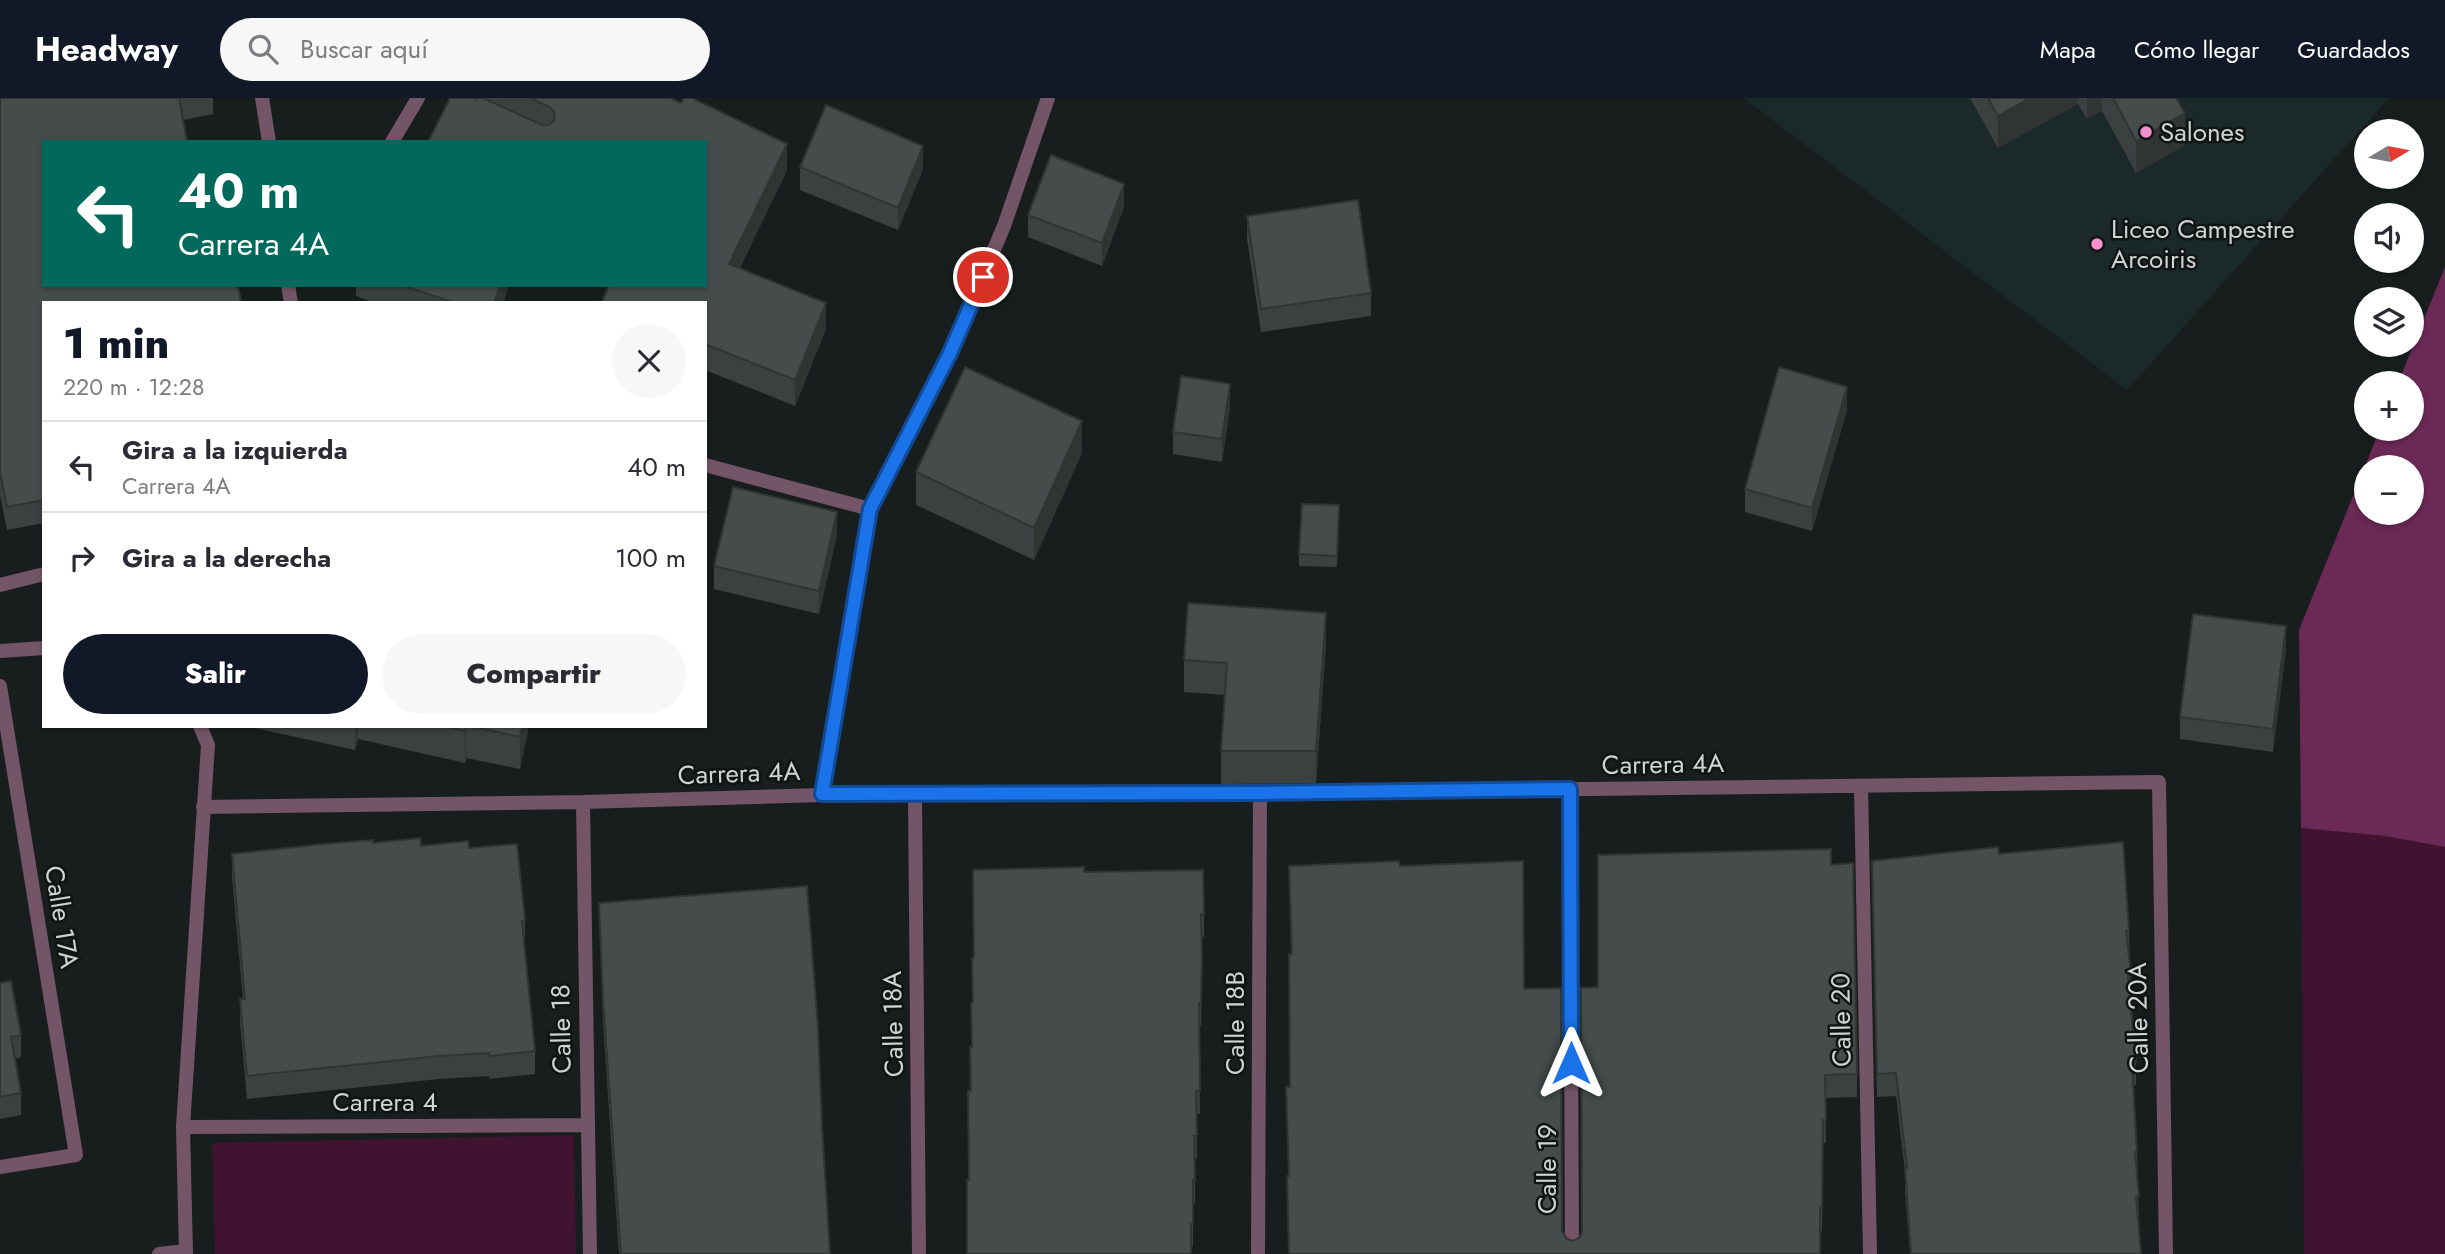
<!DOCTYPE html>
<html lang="es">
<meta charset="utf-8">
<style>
:root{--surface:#fff;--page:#f7f7f7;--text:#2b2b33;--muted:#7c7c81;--line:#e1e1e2;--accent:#111827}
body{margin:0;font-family:Jost,sans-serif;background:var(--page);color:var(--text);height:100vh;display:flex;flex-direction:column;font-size:26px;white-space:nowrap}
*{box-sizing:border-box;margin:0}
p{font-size:23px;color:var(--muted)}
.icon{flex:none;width:38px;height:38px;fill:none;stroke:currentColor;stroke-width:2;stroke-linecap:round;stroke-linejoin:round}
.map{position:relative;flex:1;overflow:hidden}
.sheet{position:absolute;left:42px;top:203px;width:665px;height:427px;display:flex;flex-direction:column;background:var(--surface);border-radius:0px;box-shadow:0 2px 5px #0004}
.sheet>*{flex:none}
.banner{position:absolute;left:42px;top:42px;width:665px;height:147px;border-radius:0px;box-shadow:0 2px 5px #0004;background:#00695c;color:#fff;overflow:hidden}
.needle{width:46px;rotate:80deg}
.buttons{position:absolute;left:2354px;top:21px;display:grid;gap:14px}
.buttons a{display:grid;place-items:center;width:70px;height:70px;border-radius:50%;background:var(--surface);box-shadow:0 2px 5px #0004;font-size:35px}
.pin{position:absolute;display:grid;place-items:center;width:60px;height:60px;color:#fff;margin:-30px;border:4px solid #fff;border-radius:50%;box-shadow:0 2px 7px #0007}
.me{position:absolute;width:77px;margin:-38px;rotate:0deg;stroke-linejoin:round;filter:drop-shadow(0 0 5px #0008)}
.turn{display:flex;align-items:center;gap:24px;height:147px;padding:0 21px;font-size:32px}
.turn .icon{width:91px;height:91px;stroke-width:2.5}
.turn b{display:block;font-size:49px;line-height:60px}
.round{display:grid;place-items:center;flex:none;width:74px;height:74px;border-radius:37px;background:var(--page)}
.head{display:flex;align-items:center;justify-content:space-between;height:119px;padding:0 21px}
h1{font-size:42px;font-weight:800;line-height:52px;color:var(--accent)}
.action{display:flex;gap:14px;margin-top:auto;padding:14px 21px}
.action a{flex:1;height:80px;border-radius:42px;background:var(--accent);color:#fff;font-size:28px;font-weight:800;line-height:80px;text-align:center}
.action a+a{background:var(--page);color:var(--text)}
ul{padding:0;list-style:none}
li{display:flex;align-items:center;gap:21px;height:91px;padding:0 21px;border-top:2px solid var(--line)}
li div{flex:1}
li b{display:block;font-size:26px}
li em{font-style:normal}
header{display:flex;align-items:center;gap:42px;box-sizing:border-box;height:98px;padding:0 35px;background:var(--accent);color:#fff}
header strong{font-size:33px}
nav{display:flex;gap:38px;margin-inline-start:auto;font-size:24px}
.search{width:490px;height:63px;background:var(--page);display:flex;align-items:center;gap:18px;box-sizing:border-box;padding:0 24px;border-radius:38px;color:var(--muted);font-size:26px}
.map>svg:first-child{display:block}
</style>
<header>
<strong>Headway</strong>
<div class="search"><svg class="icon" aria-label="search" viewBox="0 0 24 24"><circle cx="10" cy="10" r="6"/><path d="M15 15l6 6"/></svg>Buscar aquí</div>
<nav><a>Mapa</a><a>Cómo llegar</a><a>Guardados</a></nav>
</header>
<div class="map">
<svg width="2445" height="1156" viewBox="0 0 2445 1156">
<rect width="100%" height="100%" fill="#181e1e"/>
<path fill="#1b2928" d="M 1744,0 L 2389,0 L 2127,292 Z"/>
<path fill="#401331" d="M 2301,730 L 2385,738 L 2445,749 L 2445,1156 L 2304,1156 Z
M 574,1037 L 576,1156 L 215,1156 L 212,1045 Z"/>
<path fill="#6b2955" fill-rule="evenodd" d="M 2445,169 L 2445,749 L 2385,738 L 2301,730 L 2299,532 L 2380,331 L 2412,331 L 2412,285 L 2398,285 ZM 2366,369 L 2412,369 L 2412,415 L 2366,415 Z"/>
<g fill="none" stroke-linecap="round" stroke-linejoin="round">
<path stroke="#745568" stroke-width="14" d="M 262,0 L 269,44
M 392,44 L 418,0
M 288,187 L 291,205
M 705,367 L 870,411
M 0,487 L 44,476
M 0,553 L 44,550
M 0,588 L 76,1057 L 0,1069
M 1861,688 L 1870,1156
M 1570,691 L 1572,1156
M 915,696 L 919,1156
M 822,697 L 870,411 L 950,255 L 1004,128 L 1048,0
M 583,704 L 590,1156
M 203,709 L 583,704 L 822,697 L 1260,695 L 2159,684 L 2166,1156
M 183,1029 L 587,1027
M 159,1156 L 186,1153
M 186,1156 L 183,1029 L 208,647 L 200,628
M 1258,1156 L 1260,695"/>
</g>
<path fill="#3b4140" d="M 0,0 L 213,0 L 213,16 L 183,22 L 44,205 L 44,425 L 7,432 L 0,397 Z
M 485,0 L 670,0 L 787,72 L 740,170 L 826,231 L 795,308 L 705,272 L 705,205 L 602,205 L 609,187 L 705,187 L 428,44 L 476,1 L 485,1 Z
M 1970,0 L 2176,0 L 2185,47 L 2136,75 L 2102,13 L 2087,21 L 2078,6 L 1998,50 Z
M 800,69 L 923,71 L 898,132 L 800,92 Z
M 1124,109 L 1102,168 L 1028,139 L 1028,117 Z
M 1247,118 L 1371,195 L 1371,218 L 1261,234 L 1247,141 Z
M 356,187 L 509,187 L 503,205 L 375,205 L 356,198 Z
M 1230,309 L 1222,364 L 1173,356 L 1173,334 Z
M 1847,312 L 1812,433 L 1745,414 L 1745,391 Z
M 1082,355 L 1034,462 L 916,407 L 916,374 Z
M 1339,407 L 1337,469 L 1299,468 L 1299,456 Z
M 837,437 L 819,516 L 714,491 L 714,468 Z
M 1326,547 L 1316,685 L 1221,686 L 1221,653 L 1225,597 L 1184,594 L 1184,562 Z
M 2286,551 L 2273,654 L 2180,641 L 2180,619 Z
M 246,628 L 529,628 L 520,671 L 466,660 L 465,665 L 358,641 L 355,652 Z
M 421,748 L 469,750 L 525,822 L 525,845 L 524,845 L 535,953 L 535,976 L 489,981 L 489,978 L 439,981 L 247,1001 L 240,924 L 240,901 L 243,901 L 232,779 L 232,756 Z
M 1999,756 L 2129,833 L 2131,899 L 2136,964 L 2136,987 L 2133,987 L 2137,1054 L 2139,1121 L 2141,1156 L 1910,1156 L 1905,1093 L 1905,1074 L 1896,998 L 1877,999 L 1872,785 Z
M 1831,767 L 1857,976 L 1857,999 L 1825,1000 L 1826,1045 L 1823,1045 L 1822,1133 L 1288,1156 L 1289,1078 L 1286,989 L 1290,989 L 1291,856 L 1289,768 L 1400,768 L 1524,891 L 1562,1133 L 1567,1141 L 1573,1143 L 1580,1139 L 1582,1133 L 1598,889 Z
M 1084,774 L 1204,816 L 1204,839 L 1202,839 L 1202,883 L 1201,928 L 1199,928 L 1200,1016 L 1196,1016 L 1197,1060 L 1195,1061 L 1195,1105 L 1193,1105 L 1193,1149 L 969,1082 L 970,949 L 972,949 L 971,905 L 973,905 L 972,860 L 974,860 Z
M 599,805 L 822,1027 L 830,1156 L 619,1156 L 603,926 Z
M 0,885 L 21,937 L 21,959 L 15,961 L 21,995 L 21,1017 L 0,1021 Z"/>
<path fill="#303534" d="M 2030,0 L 2078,0 L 2078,6 L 1998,50 L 1998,18 Z
M 2087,0 L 2102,0 L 2102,13 L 2087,21 Z
M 2185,15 L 2185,47 L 2136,75 L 2136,43 Z
M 787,46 L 787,72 L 729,192 L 729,166 Z
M 923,48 L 923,71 L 898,132 L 898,110 Z
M 1124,86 L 1124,109 L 1102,168 L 1102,145 Z
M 500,187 L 509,187 L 503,205 L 494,205 Z
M 826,205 L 826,231 L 795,308 L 795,282 Z
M 1230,286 L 1230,309 L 1222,364 L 1222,341 Z
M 1847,289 L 1847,312 L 1812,433 L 1812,410 Z
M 1082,323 L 1082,355 L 1034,462 L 1034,430 Z
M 837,414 L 837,437 L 819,516 L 819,493 Z
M 1326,515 L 1326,547 L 1316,685 L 1316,653 Z
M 2286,528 L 2286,551 L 2273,654 L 2273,631 Z
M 355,628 L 358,628 L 358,641 L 355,652 Z
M 466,628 L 466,660 L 465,665 L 465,633 Z
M 522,628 L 529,628 L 520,671 L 520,639 Z"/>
<path fill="#454c4b" stroke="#303534" stroke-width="2" d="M 0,0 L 179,0 L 187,44 L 44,44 L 44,187 L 238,187 L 241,205 L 44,205 L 44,402 L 7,409 L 0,374 Z
M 450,0 L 474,0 L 476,1 L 477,0 L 483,0 L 542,27 L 548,27 L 554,23 L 555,16 L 550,9 L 530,0 L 670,0 L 681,5 L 684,0 L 692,0 L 787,46 L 729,166 L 826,205 L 795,282 L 705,246 L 705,205 L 602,204 L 609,187 L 705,187 L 705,44 L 428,44 Z
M 1988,0 L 2030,0 L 1998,18 Z
M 2113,0 L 2176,0 L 2185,15 L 2136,43 Z
M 826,7 L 923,48 L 898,110 L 800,69 Z
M 1051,57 L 1124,86 L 1102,145 L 1028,117 Z
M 1358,102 L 1371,195 L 1261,211 L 1247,118 Z
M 401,187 L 500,187 L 494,205 L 455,205 Z
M 965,269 L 1082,323 L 1034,430 L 916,374 Z
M 1779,269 L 1847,289 L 1812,410 L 1745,391 Z
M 1181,278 L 1230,286 L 1222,341 L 1173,334 Z
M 733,389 L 837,414 L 819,493 L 714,468 Z
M 1302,406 L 1339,407 L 1337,458 L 1299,456 Z
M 1188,505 L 1326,515 L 1316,653 L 1221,653 L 1227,565 L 1184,562 Z
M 2193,516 L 2286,528 L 2273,631 L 2180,619 Z
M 445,628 L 466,628 L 465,633 Z
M 469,628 L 522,628 L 520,639 Z
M 420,740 L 421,748 L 468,743 L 469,750 L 517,746 L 525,822 L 522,823 L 535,953 L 489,958 L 489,955 L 439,958 L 247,978 L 240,901 L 245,901 L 232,756 L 324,746 L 373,742 L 373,745 Z
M 2123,744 L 2129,833 L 2126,833 L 2131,876 L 2128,877 L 2136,964 L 2132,965 L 2137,1054 L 2135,1054 L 2139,1098 L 2136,1098 L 2141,1156 L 1911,1156 L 1905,1070 L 1907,1070 L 1896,975 L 1877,976 L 1872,763 L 1998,749 L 1999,756 Z
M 1831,751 L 1831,767 L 1853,765 L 1857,976 L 1825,977 L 1826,1022 L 1823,1022 L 1822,1110 L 1820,1110 L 1820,1156 L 1289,1156 L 1287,1078 L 1289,1078 L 1286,989 L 1290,989 L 1289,856 L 1292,856 L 1289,768 L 1399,763 L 1400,768 L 1523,763 L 1524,891 L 1561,890 L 1562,1133 L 1567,1141 L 1573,1143 L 1580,1139 L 1582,1133 L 1581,890 L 1598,889 L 1598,757 Z
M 1084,769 L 1084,774 L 1203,772 L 1204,816 L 1201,816 L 1202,860 L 1201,905 L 1199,905 L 1200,993 L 1196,993 L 1197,1038 L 1194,1038 L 1195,1082 L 1193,1082 L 1193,1126 L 1191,1126 L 1191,1156 L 967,1156 L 967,1082 L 969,1082 L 968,993 L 971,993 L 970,949 L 972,949 L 971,905 L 973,904 L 972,860 L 974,860 L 973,772 Z
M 807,788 L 818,930 L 822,1027 L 830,1156 L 619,1156 L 621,1156 L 603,903 L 599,805 Z
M 11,883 L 21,937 L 11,939 L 21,995 L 0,999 L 0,885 Z"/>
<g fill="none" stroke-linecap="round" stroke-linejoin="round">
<g stroke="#114b97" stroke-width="18">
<path id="route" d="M 983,179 L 950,255 L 870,411 L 822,696 L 1260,695 L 1570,691 L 1571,965"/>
</g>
<use href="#route" stroke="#1a73e8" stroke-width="12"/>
</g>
<g fill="#f690d0" stroke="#0f1514" stroke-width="2.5">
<circle cx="2146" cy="34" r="7"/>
<circle cx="2097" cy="146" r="7"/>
</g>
<g text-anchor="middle" stroke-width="5" stroke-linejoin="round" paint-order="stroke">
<g font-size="26" fill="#cfd3d3" stroke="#0f1514" text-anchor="start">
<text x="2160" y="43">Salones</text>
<text x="2111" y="140">Liceo Campestre<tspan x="2111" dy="30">Arcoiris</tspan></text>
</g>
<g font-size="26" fill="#cfd3d3" stroke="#0f1514">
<text transform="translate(1663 666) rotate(-1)" y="9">Carrera 4A</text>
<text transform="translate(739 675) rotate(-2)" y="9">Carrera 4A</text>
<text transform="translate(62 819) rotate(81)" y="9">Calle 17A</text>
<text transform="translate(2138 920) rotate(-91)" y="9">Calle 20A</text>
<text transform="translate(1841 922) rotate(-91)" y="9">Calle 20</text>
<text transform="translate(1235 925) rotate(-90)" y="9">Calle 18B</text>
<text transform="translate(893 926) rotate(-91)" y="9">Calle 18A</text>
<text transform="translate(561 931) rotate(-91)" y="9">Calle 18</text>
<text x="385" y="1013">Carrera 4</text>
<text transform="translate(1547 1071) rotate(-90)" y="9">Calle 19</text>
</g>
</g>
</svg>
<div class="buttons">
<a><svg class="needle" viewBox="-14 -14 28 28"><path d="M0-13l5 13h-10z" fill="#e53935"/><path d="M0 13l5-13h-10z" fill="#7c7c81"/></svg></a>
<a><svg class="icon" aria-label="sound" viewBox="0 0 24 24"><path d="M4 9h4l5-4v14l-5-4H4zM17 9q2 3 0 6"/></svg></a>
<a><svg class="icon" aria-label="layers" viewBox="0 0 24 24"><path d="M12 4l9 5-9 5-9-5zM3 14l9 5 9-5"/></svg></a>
<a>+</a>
<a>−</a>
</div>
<div class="pin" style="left:983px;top:179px;background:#d93025"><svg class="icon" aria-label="arrive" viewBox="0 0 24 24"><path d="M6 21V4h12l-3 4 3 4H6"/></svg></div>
<svg class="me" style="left:1571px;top:965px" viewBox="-20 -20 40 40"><path d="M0-17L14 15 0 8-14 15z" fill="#1a73e8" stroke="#fff" stroke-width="4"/></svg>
<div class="banner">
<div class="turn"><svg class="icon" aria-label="left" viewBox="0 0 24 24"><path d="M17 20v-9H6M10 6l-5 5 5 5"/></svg><div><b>40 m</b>Carrera 4A</div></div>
</div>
<section class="sheet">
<div class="head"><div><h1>1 min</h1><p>220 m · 12:28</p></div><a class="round"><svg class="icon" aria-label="close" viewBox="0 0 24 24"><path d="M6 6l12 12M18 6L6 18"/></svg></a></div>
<ul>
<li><svg class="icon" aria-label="left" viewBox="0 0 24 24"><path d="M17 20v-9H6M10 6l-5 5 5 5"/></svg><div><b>Gira a la izquierda</b><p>Carrera 4A</p></div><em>40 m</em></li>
<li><svg class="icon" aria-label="right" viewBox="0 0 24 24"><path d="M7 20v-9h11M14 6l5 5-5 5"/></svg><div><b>Gira a la derecha</b></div><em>100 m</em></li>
</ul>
<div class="action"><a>Salir</a><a>Compartir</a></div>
</section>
</div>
